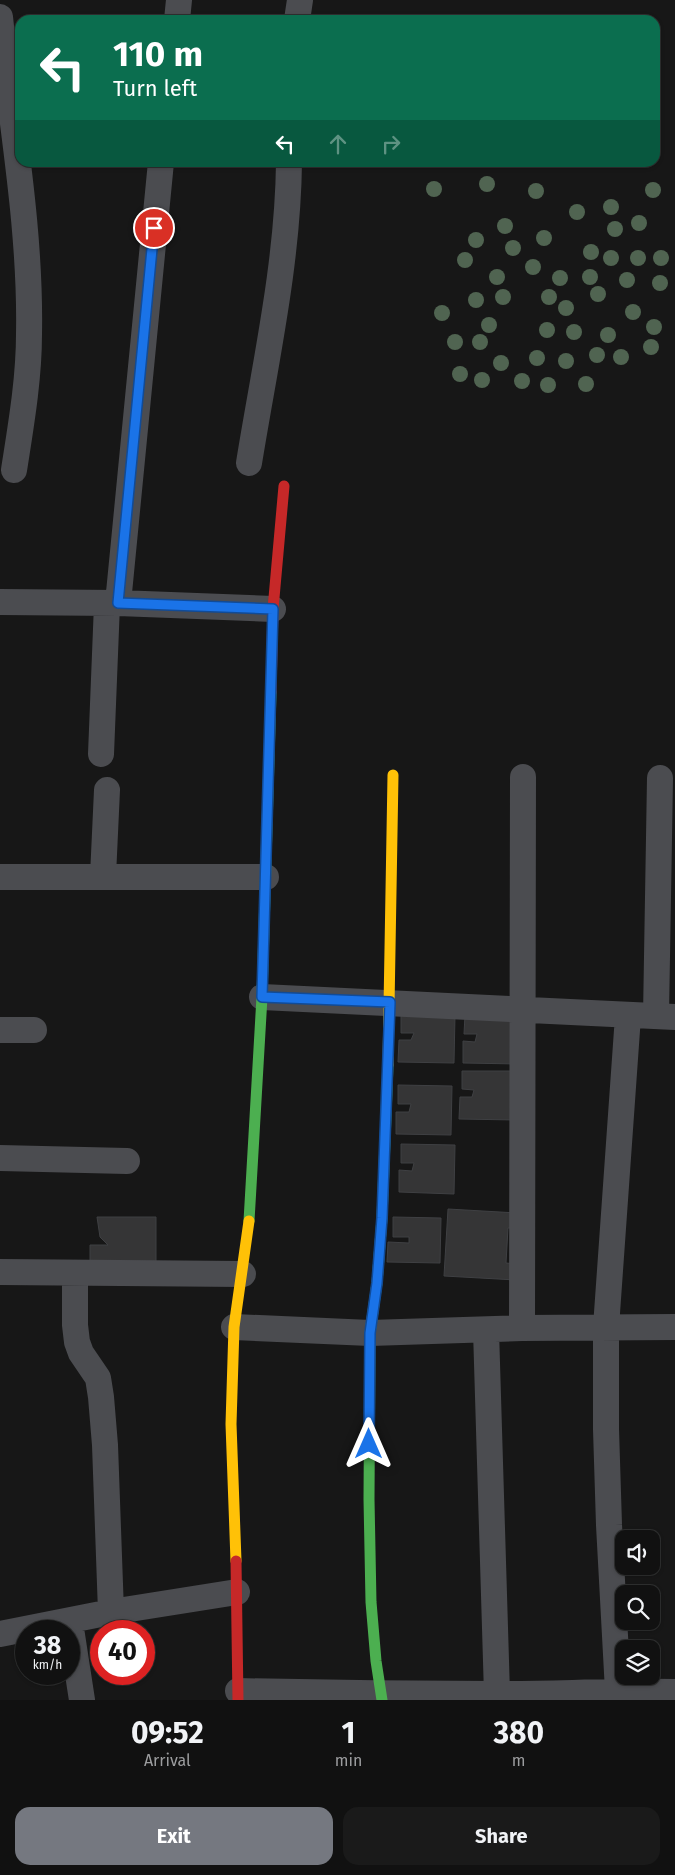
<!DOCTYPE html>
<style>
:root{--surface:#111;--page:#1a1a1a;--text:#f1f3f6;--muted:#9c9d9f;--line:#303131;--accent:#757880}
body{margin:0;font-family:"Fira Sans",sans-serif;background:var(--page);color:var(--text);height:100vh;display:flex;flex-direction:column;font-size:19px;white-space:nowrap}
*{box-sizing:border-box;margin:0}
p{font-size:16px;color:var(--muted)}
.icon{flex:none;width:28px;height:28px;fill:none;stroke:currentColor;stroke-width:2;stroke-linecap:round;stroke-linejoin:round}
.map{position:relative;height:1700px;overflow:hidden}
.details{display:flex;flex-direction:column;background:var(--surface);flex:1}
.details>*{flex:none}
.banner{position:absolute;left:15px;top:15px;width:645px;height:152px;border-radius:15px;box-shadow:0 1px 4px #0004,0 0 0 1px var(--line);background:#0b6e4f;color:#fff;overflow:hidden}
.controls{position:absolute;left:615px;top:1530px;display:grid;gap:10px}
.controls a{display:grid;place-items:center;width:45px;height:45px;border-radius:10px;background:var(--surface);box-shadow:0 1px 4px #0004,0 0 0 1px var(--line);font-size:25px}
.speed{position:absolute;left:15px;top:1620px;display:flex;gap:10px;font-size:25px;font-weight:700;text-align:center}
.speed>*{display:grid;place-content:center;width:65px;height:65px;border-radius:50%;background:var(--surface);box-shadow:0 1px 4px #0004,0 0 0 1px var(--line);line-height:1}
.speed small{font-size:12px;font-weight:400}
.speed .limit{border:8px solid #d22;background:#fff;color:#111}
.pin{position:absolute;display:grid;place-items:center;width:42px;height:42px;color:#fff;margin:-21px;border:2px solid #fff;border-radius:50%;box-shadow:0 1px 5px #0007}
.me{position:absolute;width:55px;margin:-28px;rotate:0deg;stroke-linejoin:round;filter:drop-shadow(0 0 4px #0008)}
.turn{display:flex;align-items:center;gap:18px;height:105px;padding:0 15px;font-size:22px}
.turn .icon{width:65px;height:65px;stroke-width:2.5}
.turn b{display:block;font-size:35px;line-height:42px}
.lanes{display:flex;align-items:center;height:48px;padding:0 15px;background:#0003;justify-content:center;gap:25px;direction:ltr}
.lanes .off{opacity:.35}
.eta{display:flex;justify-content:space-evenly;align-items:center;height:85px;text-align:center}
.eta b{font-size:30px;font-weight:700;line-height:35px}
.action{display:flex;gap:10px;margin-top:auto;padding:10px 15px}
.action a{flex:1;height:58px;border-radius:15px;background:var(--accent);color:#fff;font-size:20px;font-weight:700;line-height:58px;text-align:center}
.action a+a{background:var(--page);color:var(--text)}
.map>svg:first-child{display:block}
</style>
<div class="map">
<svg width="675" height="1700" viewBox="0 0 675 1700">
<rect width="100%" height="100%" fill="#171717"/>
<path fill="#353536" stroke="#3f4043" d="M 401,1014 L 455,1015 L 454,1063 L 398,1062 L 399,1040 L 411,1040 L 414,1033 L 401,1033 Z
M 465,1015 L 519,1016 L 518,1064 L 463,1063 L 463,1041 L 475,1042 L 477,1034 L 464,1034 Z
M 462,1071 L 516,1071 L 515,1120 L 459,1119 L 460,1097 L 472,1097 L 474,1090 L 462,1089 Z
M 398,1085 L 452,1086 L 451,1135 L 396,1134 L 396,1112 L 409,1112 L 411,1104 L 398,1104 Z
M 401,1144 L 455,1145 L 454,1194 L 399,1192 L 399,1170 L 412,1171 L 414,1163 L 401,1163 Z
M 448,1209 L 517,1213 L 516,1228 L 508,1228 L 506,1263 L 517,1264 L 516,1280 L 444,1276 Z
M 97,1217 L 156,1217 L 156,1264 L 90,1264 L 90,1245 L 108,1245 L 100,1237 Z
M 393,1217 L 441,1218 L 440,1263 L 387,1262 L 388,1242 L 409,1243 L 409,1237 L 393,1237 Z"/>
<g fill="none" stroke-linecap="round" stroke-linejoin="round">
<path stroke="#4b4c50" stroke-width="26" d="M 0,17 C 11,122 31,228 29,334 C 29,379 21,425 14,470
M 177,20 L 179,0
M 297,20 L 300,0
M 249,463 C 265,364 288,263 289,162
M 0,602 L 118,603 L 273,609
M 118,603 L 161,162
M 101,754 L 107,604
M 103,876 L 107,790
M 0,877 L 266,877
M 262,997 L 675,1017
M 656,1016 L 660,778
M 0,1030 L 34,1030
M 0,1158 L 127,1161
M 0,1272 L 243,1274
M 75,1274 L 75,1325 L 77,1342 L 81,1353 L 98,1378 L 101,1397 L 105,1445 L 111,1612
M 234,1327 L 370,1333 L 522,1328 L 675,1327
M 522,1328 L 523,777
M 486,1330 L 497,1694
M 70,1622 L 82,1700
M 0,1634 L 111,1612 L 237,1592
M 238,1691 C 324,1693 410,1694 496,1694 C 556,1694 615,1691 675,1692
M 618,1691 L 609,1525 L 606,1429 L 606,1327 L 628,1016"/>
<path stroke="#4caf50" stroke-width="11" d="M 249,1221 L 262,997 L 271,692
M 382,1700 L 376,1661 L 371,1602 L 369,1499 L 370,1333 L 377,1283 L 382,1218 L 388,1065"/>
<path stroke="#ffc107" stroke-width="11" d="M 388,1065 L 393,775
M 236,1561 L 231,1424 L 234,1327 L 249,1221"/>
<path stroke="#c62828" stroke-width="11" d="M 271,692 L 273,609 L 284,486
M 236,1561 L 238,1700"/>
</g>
<g fill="#506451">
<circle cx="487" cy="184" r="8"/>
<circle cx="434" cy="189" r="8"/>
<circle cx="653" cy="190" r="8"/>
<circle cx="536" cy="191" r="8"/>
<circle cx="611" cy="207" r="8"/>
<circle cx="577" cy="212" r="8"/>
<circle cx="639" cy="223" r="8"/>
<circle cx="505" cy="226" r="8"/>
<circle cx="615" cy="229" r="8"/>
<circle cx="544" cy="238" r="8"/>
<circle cx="476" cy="240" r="8"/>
<circle cx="513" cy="248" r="8"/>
<circle cx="591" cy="252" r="8"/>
<circle cx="611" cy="258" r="8"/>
<circle cx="638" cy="258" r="8"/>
<circle cx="661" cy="258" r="8"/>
<circle cx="465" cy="260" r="8"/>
<circle cx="533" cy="267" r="8"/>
<circle cx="497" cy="277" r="8"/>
<circle cx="590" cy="277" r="8"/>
<circle cx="560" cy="278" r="8"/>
<circle cx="627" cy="280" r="8"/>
<circle cx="660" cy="283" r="8"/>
<circle cx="598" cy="294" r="8"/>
<circle cx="503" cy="297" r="8"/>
<circle cx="549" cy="297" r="8"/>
<circle cx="476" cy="300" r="8"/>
<circle cx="566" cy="308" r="8"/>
<circle cx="633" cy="312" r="8"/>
<circle cx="442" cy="313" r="8"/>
<circle cx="489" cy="325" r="8"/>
<circle cx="654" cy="327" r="8"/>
<circle cx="547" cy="330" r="8"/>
<circle cx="574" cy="332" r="8"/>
<circle cx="608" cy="335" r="8"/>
<circle cx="455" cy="342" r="8"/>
<circle cx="480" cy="342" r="8"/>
<circle cx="651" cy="347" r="8"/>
<circle cx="597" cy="355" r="8"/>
<circle cx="621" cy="357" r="8"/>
<circle cx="537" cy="358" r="8"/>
<circle cx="566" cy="361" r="8"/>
<circle cx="501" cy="363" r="8"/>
<circle cx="460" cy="374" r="8"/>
<circle cx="482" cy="380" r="8"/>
<circle cx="522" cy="381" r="8"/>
<circle cx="586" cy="384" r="8"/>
<circle cx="548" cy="385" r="8"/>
</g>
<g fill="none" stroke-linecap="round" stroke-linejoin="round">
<g stroke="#114b97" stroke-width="12">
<path id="route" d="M 154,228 L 118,603 L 273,609 L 262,997 L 390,1002 L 382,1218 L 377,1283 L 370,1333 L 369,1444"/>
</g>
<use href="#route" stroke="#1a73e8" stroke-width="9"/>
</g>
</svg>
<div class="controls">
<a><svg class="icon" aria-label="sound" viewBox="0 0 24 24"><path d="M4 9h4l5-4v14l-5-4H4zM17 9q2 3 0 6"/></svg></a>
<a><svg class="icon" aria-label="search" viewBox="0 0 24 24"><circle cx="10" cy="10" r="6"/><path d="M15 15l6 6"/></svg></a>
<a><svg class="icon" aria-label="layers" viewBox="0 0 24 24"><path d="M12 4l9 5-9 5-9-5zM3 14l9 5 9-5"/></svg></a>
</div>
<div class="speed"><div>38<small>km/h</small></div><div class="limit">40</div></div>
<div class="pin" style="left:154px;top:228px;background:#d93025"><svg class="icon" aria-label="arrive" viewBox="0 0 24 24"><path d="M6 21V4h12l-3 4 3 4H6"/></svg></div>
<svg class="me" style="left:369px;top:1444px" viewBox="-20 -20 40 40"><path d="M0-17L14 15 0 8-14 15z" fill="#1a73e8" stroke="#fff" stroke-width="4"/></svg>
<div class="banner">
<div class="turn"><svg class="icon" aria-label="left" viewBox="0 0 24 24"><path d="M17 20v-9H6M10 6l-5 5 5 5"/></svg><div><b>110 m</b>Turn left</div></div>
<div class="lanes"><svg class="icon" aria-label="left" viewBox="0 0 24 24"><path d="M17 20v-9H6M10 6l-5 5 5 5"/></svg><svg class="icon off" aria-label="ahead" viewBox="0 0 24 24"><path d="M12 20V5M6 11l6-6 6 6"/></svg><svg class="icon off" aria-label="right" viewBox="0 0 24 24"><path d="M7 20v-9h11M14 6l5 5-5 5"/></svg></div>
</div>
</div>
<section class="details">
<div class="eta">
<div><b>09:52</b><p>Arrival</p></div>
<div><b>1</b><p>min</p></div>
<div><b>380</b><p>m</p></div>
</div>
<div class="action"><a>Exit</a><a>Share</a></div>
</section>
